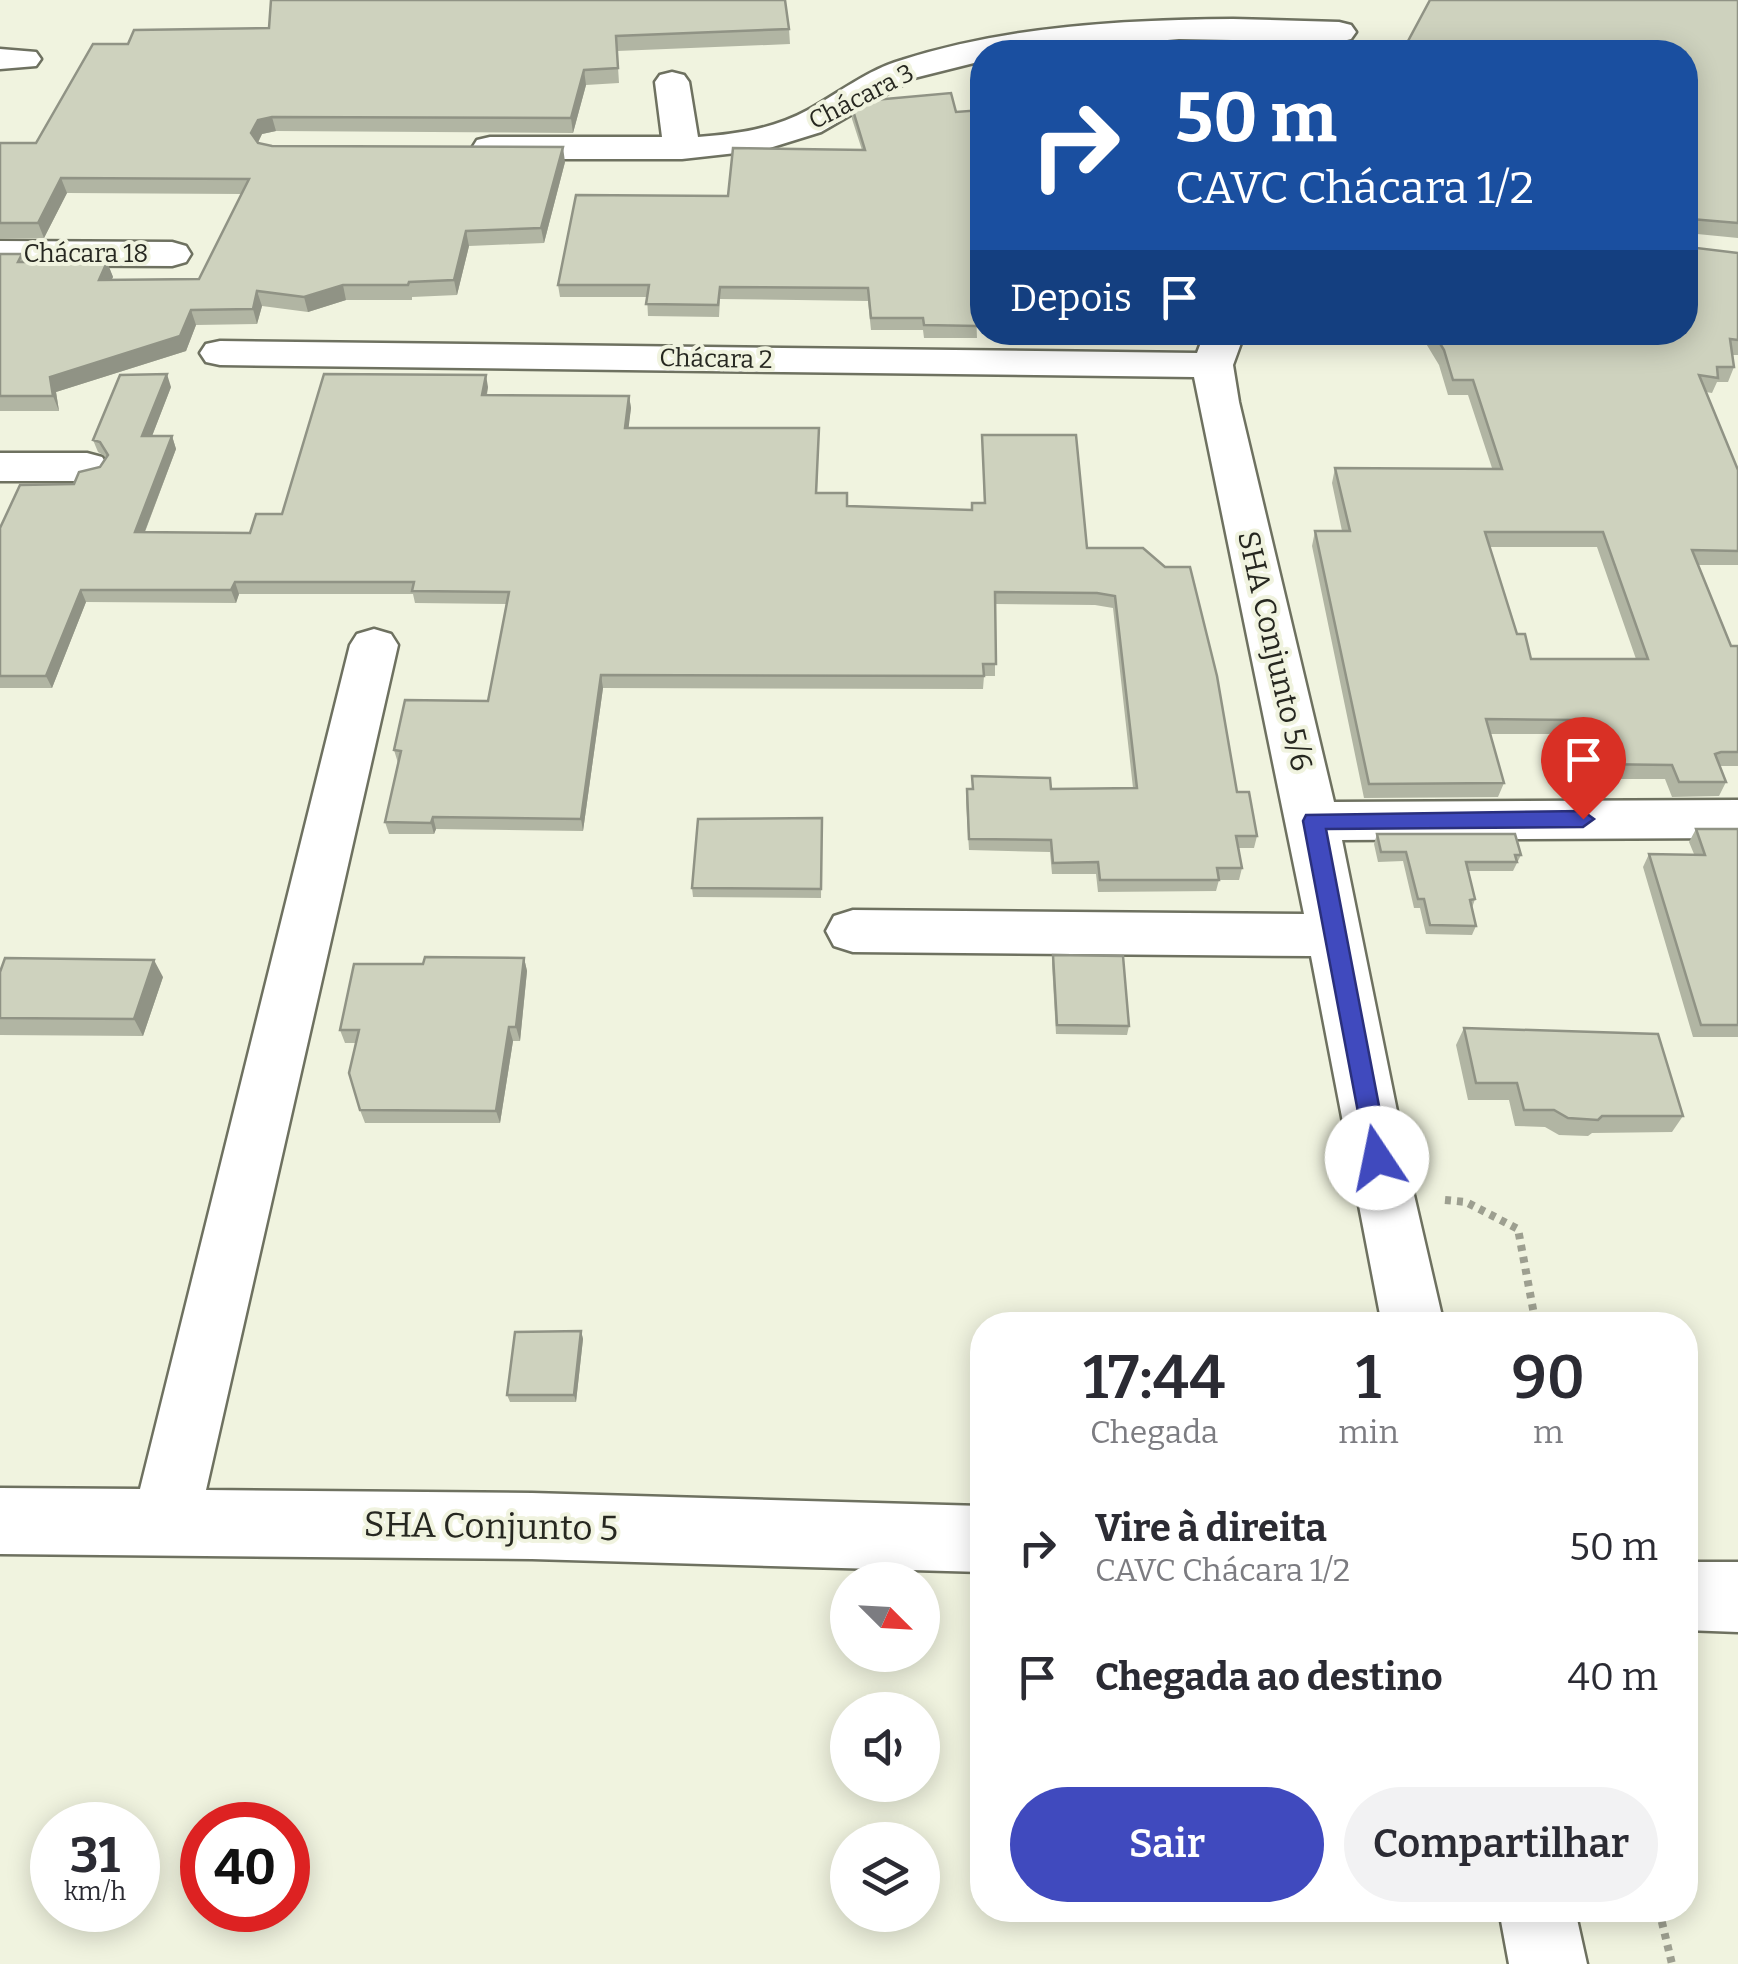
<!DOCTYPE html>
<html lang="pt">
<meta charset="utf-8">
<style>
:root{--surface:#fff;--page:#f2f2f3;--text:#2b2b33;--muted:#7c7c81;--accent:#404abe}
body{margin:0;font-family:Bitter,serif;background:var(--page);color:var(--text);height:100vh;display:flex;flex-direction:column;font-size:38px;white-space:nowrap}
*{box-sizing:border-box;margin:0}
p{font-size:32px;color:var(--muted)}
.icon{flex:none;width:55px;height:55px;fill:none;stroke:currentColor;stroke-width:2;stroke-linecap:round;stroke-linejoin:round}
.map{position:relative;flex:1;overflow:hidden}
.sheet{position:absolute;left:970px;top:1312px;width:728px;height:610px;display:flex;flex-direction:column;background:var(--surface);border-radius:40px;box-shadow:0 5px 25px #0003}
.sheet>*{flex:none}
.hud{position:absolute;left:970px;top:40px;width:728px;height:305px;border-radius:40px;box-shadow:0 5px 25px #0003;background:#1a4fa0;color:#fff;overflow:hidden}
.needle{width:65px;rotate:114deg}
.fabs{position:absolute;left:830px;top:1562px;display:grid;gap:20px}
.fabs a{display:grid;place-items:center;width:110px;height:110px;border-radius:50%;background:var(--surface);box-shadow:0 5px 25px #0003;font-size:50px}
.speed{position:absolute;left:30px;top:1802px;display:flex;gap:20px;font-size:50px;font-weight:700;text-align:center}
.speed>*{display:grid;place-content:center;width:130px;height:130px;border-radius:50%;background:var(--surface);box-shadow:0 5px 25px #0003;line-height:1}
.speed small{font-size:25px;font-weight:400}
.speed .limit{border:15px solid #d22;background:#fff;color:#111}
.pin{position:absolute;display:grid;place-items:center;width:85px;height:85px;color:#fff;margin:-102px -42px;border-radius:50% 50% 50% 0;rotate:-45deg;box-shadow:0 0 10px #0007}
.pin .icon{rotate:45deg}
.me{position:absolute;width:110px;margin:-55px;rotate:349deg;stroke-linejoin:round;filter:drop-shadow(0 0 8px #0008)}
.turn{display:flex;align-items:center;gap:35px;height:210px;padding:0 40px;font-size:45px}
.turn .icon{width:130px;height:130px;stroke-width:2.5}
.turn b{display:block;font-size:70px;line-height:85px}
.then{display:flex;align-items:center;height:95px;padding:0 40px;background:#0003;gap:20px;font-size:38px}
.eta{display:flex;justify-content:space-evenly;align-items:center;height:170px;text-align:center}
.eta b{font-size:60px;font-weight:600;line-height:70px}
.primary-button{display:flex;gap:20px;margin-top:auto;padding:20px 40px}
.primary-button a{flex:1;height:115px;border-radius:60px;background:var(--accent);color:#fff;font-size:40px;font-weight:600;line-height:115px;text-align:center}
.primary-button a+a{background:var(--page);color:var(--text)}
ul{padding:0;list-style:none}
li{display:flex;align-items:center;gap:30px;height:130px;padding:0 40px}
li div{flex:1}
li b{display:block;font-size:38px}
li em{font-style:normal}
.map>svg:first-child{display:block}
</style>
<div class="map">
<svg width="1738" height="1964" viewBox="0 0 1738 1964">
<rect width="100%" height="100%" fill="#f0f3df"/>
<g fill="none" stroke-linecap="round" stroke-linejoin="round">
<g stroke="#6e7160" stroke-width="5">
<path id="minor" d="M 1233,19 L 1339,22 L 1351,25 L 1356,32 L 1351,39 L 1339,42 L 1179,39 L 1028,52 L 982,52 L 982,61 L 914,78 L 821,132 L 763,150 L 682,159 L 490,159 L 477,156 L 472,148 L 477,140 L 490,137 L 662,137 L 655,82 L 660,75 L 672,72 L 684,75 L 689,82 L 698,137 C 737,134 773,129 808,110 C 839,93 867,70 902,60 C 1008,26 1122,20 1233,19 Z
M 0,49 L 36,52 L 41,59 L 36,66 L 0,69 Z
M 0,241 L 172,242 L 186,246 L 191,254 L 186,262 L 172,266 L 0,265 Z
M 1205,332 L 1245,332 L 1233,365 L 1239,402 L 1334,802 L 1738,800 L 1738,838 L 1342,840 L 1414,1195 L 1444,1325 L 1382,1325 L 1311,956 L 853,952 L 834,946 L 826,931 L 834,916 L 853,910 L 1304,914 L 1194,377 L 220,365 L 206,362 L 200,353 L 206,344 L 220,341 L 1197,353 Z
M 0,453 L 87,453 L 102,457 L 109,467 L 102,477 L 87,481 L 0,481 Z
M 374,629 L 391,634 L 398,645 L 206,1490 L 532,1493 L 982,1506 L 982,1572 L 532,1559 L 0,1554 L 0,1488 L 140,1489 L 350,645 L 357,634 Z
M 1685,1562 L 1738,1562 L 1738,1632 L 1685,1630 Z
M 1499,1910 L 1575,1910 L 1587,1964 L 1509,1964 Z"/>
</g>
<path stroke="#9d9f90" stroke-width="8" stroke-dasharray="6 6" stroke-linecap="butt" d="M 1445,1200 L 1466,1202 L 1518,1229 L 1536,1325
M 1659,1910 L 1672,1964"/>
<use href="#minor" fill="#fff" fill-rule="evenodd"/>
</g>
<path fill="#b1b5a3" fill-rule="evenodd" d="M 1738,0 L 1738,238 L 1687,233 L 1688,247 L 1738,253 L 1738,355 L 1733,355 L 1734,367 L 1728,382 L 1717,382 L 1712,393 L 1706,392 L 1738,470 L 1738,565 L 1698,565 L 1731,646 L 1738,646 L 1738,766 L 1720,766 L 1726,782 L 1719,796 L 1672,797 L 1665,779 L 1584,779 L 1571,734 L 1490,734 L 1504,783 L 1498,797 L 1364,798 L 1312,546 L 1315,531 L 1342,531 L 1332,483 L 1335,468 L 1492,468 L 1468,395 L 1448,395 L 1439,365 L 1419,332 L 1685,332 L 1685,52 ZM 1490,547 L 1597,547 L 1636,659 L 1531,659 L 1517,634 Z
M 789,29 L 790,44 L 617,51 L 619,83 L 586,85 L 573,133 L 276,131 L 262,134 L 258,143 L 272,146 L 565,162 L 544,243 L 469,246 L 457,295 L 412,297 L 412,300 L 346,300 L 308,312 L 262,306 L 257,324 L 196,325 L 186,351 L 56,392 L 59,411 L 0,411 L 0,254 L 22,254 L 25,262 L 107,262 L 113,277 L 111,279 L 199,279 L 241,194 L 67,193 L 44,238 L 0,238 L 0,143 L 36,143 L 93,44 Z
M 852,107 L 956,112 L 982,110 L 982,251 L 974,251 L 977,338 L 924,338 L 923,330 L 871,330 L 868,301 L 720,299 L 719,317 L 648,316 L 647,297 L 560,297 L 558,285 L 728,196 L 862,150 L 852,119 Z
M 171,387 L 152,436 L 172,436 L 176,449 L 145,532 L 250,533 L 488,387 L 487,395 L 629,396 L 631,408 L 628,428 L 819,428 L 817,493 L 847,506 L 972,510 L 984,503 L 982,435 L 1087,548 L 1237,792 L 1257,836 L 1254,848 L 1239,848 L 1242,868 L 1239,880 L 1219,880 L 1216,891 L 1098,892 L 1096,874 L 1052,874 L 1050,852 L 969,850 L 966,801 L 967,789 L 972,789 L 972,776 L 1051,789 L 1133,788 L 1113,608 L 1095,605 L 995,604 L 995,676 L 984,676 L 983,689 L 603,688 L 583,831 L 436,829 L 434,834 L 389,834 L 385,822 L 398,763 L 394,750 L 488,701 L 506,604 L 415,603 L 413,594 L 239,594 L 236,603 L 86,602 L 52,688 L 0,688 L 0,528 L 74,484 L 100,467 L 106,457 L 98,452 L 93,440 Z
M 822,818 L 821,898 L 693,897 L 692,888 Z
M 1696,829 L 1738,829 L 1738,1037 L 1693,1037 L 1643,867 L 1649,854 L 1694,854 L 1689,842 Z
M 1377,834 L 1521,855 L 1513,871 L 1468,871 L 1475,899 L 1472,908 L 1476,926 L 1472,935 L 1426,934 L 1420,908 L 1414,908 L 1403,861 L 1378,862 L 1374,844 Z
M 1053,955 L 1129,1026 L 1127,1035 L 1056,1034 L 1052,964 Z
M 524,958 L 527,971 L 520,1041 L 513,1041 L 500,1123 L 365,1123 L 360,1110 L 356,1043 L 345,1043 L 340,1030 L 423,964 Z
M 0,972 L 163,977 L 143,1036 L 0,1035 Z
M 1464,1028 L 1683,1116 L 1672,1132 L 1592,1133 L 1588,1136 L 1559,1135 L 1545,1127 L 1515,1126 L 1509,1100 L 1468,1100 L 1456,1045 Z
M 581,1331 L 583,1339 L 576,1402 L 510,1402 L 507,1395 Z"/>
<path fill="#909385" d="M 584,70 L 586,85 L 573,133 L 571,118 Z
M 272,117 L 276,131 L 262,134 L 255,148 L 251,133 L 258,120 Z
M 563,147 L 565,162 L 544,243 L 541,228 Z
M 61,178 L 67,193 L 44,238 L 38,223 Z
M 466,231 L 469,246 L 457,295 L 454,280 Z
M 107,262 L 113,277 L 105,295 L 99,280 Z
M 343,285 L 346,300 L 308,312 L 304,297 Z
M 257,291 L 262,306 L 257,324 L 253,309 Z
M 191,310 L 196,325 L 186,351 L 56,392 L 59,411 L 53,396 L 50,377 Z
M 167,374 L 171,387 L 147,449 L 142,436 Z
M 486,375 L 488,387 L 484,407 L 482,395 Z
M 629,396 L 631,408 L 627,441 L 625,428 Z
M 172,436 L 176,449 L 140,544 L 135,532 Z
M 235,582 L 239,594 L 236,603 L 231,590 Z
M 81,590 L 86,602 L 52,688 L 46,676 Z
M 601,675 L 603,688 L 583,831 L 581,819 Z
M 433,817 L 436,829 L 434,834 L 431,823 Z
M 524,958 L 527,971 L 520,1041 L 516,1027 Z
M 154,960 L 163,977 L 143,1036 L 134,1019 Z
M 509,1027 L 513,1041 L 500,1123 L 496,1111 Z
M 581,1331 L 583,1339 L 576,1402 L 574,1395 Z"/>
<path fill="#ced2be" stroke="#909385" stroke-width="2.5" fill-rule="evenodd" d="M 271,0 L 785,0 L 789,29 L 616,36 L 618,68 L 584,70 L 571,118 L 272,117 L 258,120 L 251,133 L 258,143 L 272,146 L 563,147 L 541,228 L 466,231 L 454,280 L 409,282 L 408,285 L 343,285 L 304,297 L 257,291 L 253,309 L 191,310 L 180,336 L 50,377 L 53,396 L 0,396 L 0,254 L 22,254 L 18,262 L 107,262 L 99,280 L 199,279 L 249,179 L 61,178 L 38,223 L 0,223 L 0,143 L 36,143 L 93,44 L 128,44 L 134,30 L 269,28 Z
M 1430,0 L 1738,0 L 1738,223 L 1691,219 L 1687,222 L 1688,247 L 1738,253 L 1738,340 L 1730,339 L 1734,367 L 1717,367 L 1718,378 L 1699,375 L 1738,470 L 1738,551 L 1692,550 L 1731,646 L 1738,646 L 1738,752 L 1721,752 L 1715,754 L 1726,782 L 1679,782 L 1672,765 L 1591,764 L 1577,720 L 1486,719 L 1504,783 L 1369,784 L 1315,531 L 1350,531 L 1335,468 L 1502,469 L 1473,380 L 1453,380 L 1444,350 L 1433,332 L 1685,332 L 1685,52 L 1382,52 L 1408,41 ZM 1485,532 L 1603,532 L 1648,659 L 1531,659 L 1525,634 L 1517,634 Z
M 951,93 L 956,112 L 982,110 L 982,239 L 974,239 L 977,326 L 924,325 L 923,318 L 871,318 L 868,288 L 720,287 L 718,305 L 646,304 L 649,285 L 558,285 L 576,195 L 728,196 L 733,148 L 865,150 L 852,107 L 863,101 Z
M 167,374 L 142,436 L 172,436 L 135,532 L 250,533 L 256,514 L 282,514 L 324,374 L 486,375 L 482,395 L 629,396 L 625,428 L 819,428 L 816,493 L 847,493 L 847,506 L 972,510 L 972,503 L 985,503 L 982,435 L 1076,435 L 1087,548 L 1143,548 L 1165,567 L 1190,567 L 1217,676 L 1237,792 L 1249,792 L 1257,836 L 1236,836 L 1242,868 L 1217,868 L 1219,880 L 1100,880 L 1098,862 L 1053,863 L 1051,840 L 969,839 L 967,789 L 973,789 L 972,776 L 1050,778 L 1051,789 L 1137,788 L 1115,596 L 1097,593 L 995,592 L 996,664 L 983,664 L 984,676 L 601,675 L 581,819 L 433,817 L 431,823 L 385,822 L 401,751 L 394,750 L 405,700 L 488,701 L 509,592 L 412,591 L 414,582 L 235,582 L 231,590 L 81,590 L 46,676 L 0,676 L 0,528 L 20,485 L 74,484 L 79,472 L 100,467 L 108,455 L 100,442 L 93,440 L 120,375 Z
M 822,818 L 821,889 L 692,888 L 698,819 Z
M 1696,829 L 1738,829 L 1738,1025 L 1701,1025 L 1649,854 L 1705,855 Z
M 1377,834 L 1515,834 L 1521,855 L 1515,855 L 1517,862 L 1466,862 L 1475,899 L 1470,900 L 1476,926 L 1430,925 L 1424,899 L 1418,899 L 1406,852 L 1381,852 Z
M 1053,955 L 1123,956 L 1129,1026 L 1057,1025 Z
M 425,957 L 524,958 L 516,1027 L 509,1027 L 496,1111 L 360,1110 L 349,1073 L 359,1030 L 340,1030 L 354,964 L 423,964 Z
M 5,958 L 154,960 L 134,1019 L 0,1018 L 0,972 Z
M 1464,1028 L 1658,1034 L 1683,1116 L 1602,1116 L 1598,1120 L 1568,1118 L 1554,1110 L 1524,1110 L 1517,1083 L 1476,1083 Z
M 581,1331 L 574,1395 L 507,1395 L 515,1332 Z"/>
<path fill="#404abe" stroke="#2a307c" stroke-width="2.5" d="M 1583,811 L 1594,819 L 1583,827 L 1326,829 L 1389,1158 L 1385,1165 L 1377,1168 L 1368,1165 L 1303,821 L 1306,815 Z"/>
<g text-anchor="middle" stroke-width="8" stroke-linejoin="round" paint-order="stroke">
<g font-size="25" fill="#262720" stroke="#f0f3df">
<text transform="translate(861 96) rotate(-27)" y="9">Chácara 3</text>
<text x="86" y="262">Chácara 18</text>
<text transform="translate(716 358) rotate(1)" y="9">Chácara 2</text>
</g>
<g font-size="30" fill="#262720" stroke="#f0f3df">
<text transform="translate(1275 651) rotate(77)" y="10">SHA Conjunto 5/6</text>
</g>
<g font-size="35" fill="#262720" stroke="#f0f3df">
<text transform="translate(491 1526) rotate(1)" y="12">SHA Conjunto 5</text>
</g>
</g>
</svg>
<div class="fabs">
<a><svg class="needle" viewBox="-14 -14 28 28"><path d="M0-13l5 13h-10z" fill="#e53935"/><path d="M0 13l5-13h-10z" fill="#7c7c81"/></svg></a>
<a><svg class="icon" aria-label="sound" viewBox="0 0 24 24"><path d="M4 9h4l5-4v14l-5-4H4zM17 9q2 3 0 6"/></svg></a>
<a><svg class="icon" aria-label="layers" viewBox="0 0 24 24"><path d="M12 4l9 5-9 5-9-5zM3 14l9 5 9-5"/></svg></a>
</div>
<div class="speed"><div>31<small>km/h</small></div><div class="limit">40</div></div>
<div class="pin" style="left:1583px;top:819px;background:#d93025"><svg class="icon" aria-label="arrive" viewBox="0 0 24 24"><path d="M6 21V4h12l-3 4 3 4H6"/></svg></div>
<svg class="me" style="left:1377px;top:1158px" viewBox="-20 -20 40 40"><circle r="19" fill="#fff"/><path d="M0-13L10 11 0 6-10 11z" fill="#404abe"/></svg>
<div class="hud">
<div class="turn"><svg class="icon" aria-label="right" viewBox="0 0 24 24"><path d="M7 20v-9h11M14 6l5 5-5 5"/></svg><div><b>50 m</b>CAVC Chácara 1/2</div></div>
<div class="then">Depois<svg class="icon" aria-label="arrive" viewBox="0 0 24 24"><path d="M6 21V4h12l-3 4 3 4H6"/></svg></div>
</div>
<section class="sheet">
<div class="eta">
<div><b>17:44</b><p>Chegada</p></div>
<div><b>1</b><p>min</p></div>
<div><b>90</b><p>m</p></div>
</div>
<ul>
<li><svg class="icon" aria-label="right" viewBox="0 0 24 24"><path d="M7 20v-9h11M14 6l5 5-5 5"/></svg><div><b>Vire à direita</b><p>CAVC Chácara 1/2</p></div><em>50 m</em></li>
<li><svg class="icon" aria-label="arrive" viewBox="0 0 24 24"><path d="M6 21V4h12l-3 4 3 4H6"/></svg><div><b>Chegada ao destino</b></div><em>40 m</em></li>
</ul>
<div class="primary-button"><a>Sair</a><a>Compartilhar</a></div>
</section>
</div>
